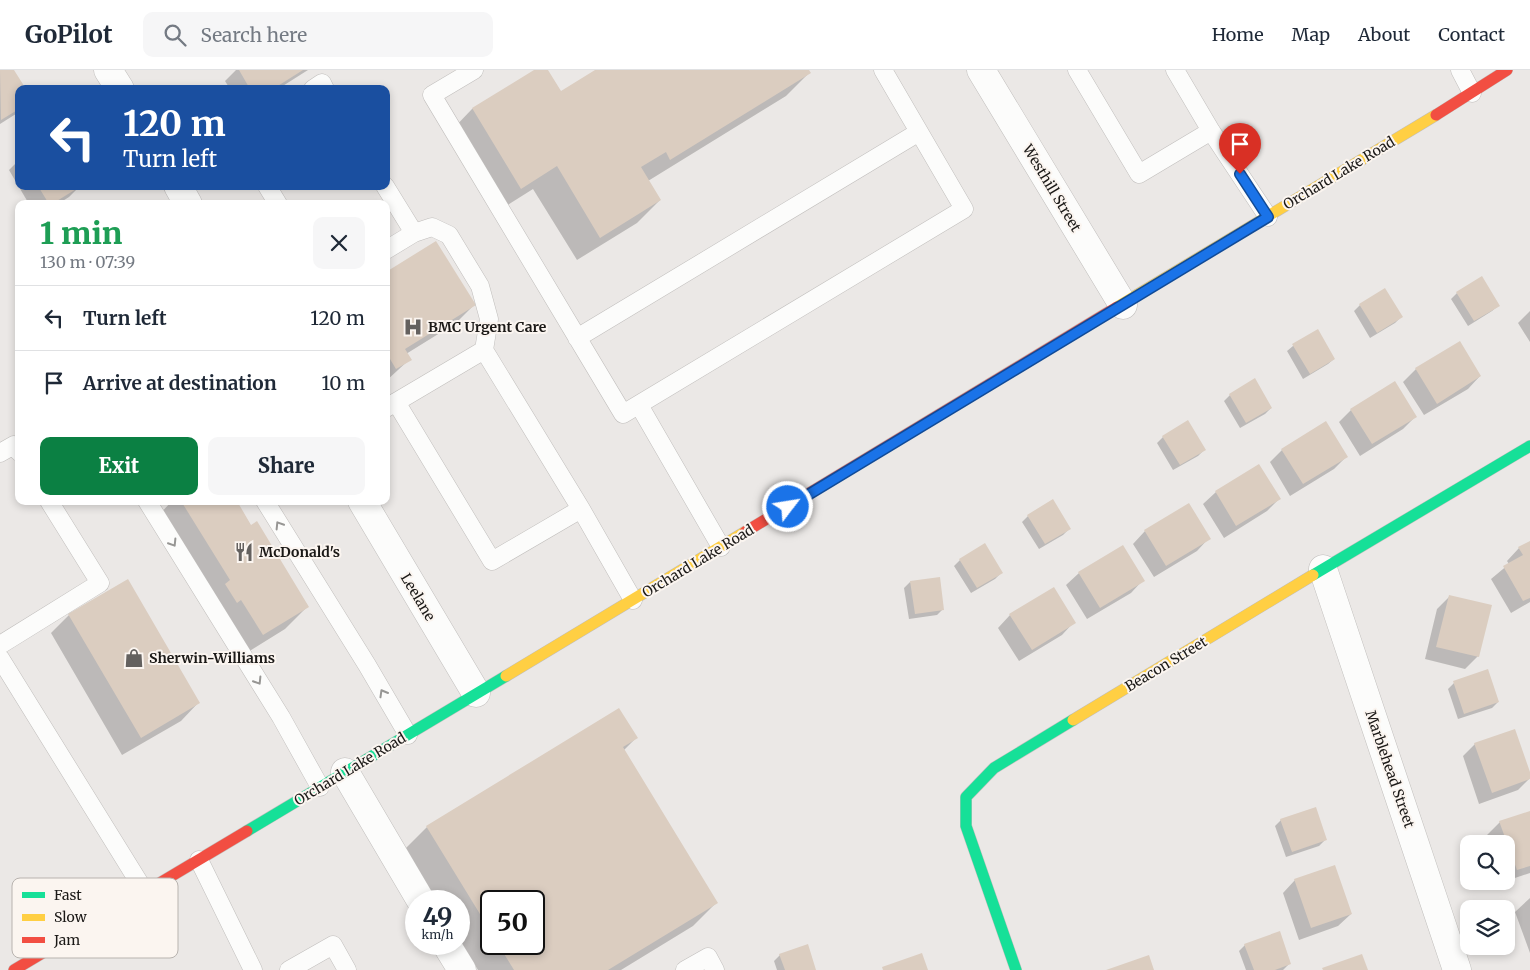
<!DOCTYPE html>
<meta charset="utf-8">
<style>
:root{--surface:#fff;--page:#f6f6f7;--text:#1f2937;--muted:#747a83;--line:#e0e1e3;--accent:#0b8043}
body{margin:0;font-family:Merriweather,serif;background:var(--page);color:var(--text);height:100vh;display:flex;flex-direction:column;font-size:19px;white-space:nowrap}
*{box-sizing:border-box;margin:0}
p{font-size:16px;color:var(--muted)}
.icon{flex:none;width:28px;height:28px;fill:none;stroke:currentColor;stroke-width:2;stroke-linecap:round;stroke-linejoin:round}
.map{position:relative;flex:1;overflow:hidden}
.drawer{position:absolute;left:15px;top:130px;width:375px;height:305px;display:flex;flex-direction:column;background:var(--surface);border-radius:10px;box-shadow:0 2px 8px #0003}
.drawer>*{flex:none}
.banner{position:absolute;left:15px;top:15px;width:375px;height:105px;border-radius:10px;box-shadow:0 2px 8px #0003;background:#1a4fa0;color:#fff;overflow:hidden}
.controls{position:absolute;left:1460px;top:765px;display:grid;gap:10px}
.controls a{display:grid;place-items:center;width:55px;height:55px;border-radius:10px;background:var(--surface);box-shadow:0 2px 8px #0003;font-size:25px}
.speed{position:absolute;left:405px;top:820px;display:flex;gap:10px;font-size:25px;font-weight:700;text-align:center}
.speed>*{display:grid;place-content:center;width:65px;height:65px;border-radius:50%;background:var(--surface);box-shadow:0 2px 8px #0003;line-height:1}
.speed small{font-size:12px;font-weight:400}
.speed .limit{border:2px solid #111;border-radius:8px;background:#fff;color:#111}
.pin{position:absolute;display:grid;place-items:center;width:42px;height:42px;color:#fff;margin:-51px -21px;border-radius:50% 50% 50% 0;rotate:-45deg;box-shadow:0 0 5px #0007}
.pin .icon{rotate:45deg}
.me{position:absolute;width:55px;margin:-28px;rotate:59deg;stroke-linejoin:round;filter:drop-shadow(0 0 4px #0008)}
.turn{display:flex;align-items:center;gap:18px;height:105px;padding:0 25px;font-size:22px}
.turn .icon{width:65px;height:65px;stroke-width:2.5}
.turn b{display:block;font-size:35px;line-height:42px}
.round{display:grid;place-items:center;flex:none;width:52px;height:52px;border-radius:10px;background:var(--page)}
.head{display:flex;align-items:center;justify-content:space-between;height:85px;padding:0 25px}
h1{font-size:30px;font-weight:800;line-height:38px;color:#1e9e55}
.action{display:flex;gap:10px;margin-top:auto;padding:10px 25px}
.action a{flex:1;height:58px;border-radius:10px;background:var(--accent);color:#fff;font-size:20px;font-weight:800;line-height:58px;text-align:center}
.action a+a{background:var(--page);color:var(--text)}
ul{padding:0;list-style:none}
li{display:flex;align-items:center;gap:15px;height:65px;padding:0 25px;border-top:1px solid var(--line)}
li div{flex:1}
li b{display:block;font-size:19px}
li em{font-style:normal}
header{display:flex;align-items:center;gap:30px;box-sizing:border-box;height:70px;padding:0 25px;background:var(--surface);border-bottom:1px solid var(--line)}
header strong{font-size:24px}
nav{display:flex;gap:28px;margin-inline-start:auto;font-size:18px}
.search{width:350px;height:45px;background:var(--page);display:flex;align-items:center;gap:12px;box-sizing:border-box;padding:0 18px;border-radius:10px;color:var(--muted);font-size:19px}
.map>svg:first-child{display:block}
</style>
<header>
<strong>GoPilot</strong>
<div class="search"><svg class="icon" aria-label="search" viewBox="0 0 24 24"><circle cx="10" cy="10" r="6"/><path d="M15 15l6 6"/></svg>Search here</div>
<nav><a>Home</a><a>Map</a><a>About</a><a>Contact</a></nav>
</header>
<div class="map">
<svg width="1530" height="900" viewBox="0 0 1530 900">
<rect width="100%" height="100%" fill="#ebe8e6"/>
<path fill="#0003" fill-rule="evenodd" d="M 0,0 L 13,0 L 19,19 L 19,42 L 0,54 Z
M 236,0 L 308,0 L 278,19 L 230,19 L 225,11 Z
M 536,0 L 547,0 L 561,22 L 597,0 L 808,0 L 809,3 L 786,26 L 648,111 L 660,130 L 637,153 L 577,190 L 533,119 L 498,141 L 450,62 L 472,39 Z
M 19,90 L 19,116 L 80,116 L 69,127 L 58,134 L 29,134 L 9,100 Z
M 386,203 L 474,235 L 456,253 L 406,284 L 410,289 L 386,311 Z
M 1457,223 L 1498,236 L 1492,241 L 1468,256 L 1451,229 Z
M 1360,235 L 1401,247 L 1395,253 L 1370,268 L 1354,241 Z
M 1530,241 L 1530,272 L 1518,253 Z
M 1317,261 L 1334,289 L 1328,294 L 1303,309 L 1287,281 L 1293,276 Z
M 1416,299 L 1480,306 L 1468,319 L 1424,345 L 1403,312 Z
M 1230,325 L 1271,338 L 1265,344 L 1240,358 L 1224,331 Z
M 1351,340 L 1415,347 L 1403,359 L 1360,386 L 1339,352 Z
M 1163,367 L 1204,380 L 1198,386 L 1173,400 L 1157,373 Z
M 1282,380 L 1346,387 L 1334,399 L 1290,426 L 1270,392 Z
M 1216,422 L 1279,429 L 1267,441 L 1224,468 L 1203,434 Z
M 172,431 L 236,431 L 251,456 L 308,536 L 285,559 L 240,587 L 218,552 L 214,555 L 203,538 L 155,449 Z
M 1028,446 L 1069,459 L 1063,465 L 1039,479 L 1022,452 Z
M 1145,461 L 1209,468 L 1197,481 L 1154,507 L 1133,474 Z
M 1530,472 L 1530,532 L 1511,543 L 1491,509 L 1509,494 L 1507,491 L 1519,478 Z
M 960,490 L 1001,503 L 995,509 L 971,523 L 954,496 Z
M 1079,503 L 1143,510 L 1131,523 L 1087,549 L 1066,515 Z
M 910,512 L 943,539 L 937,545 L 909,549 L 904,518 Z
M 1450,526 L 1478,586 L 1465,599 L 1425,589 L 1437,539 Z
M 69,545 L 199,632 L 181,651 L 122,685 L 51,563 Z
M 1010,545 L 1074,552 L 1062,565 L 1019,591 L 998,558 Z
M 1487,601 L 1498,632 L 1492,638 L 1458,649 L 1448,619 L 1454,613 Z
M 636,668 L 623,681 L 716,833 L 693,856 L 621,900 L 478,900 L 459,869 L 459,831 L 436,831 L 404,780 L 427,757 ZM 491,831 L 534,831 L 534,874 L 491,874 Z
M 1475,674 L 1530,706 L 1530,708 L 1518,720 L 1479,734 L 1463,686 Z
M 1530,742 L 1530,803 L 1506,811 L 1506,774 L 1491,774 L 1487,765 L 1500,752 Z
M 1281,750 L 1325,770 L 1319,776 L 1286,787 L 1275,756 Z
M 1295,810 L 1351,844 L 1338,856 L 1299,870 L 1283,823 Z
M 1530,828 L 1530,883 L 1515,842 Z
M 1245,875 L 1289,894 L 1283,900 L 1246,900 L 1239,881 Z
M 780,885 L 815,900 L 777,900 L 774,891 Z"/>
<path fill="#dbcdc0" d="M 0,0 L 14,0 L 26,19 L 19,19 L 19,39 L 1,50 Z
M 239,0 L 303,0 L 273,19 L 250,19 Z
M 534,0 L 548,0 L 561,21 L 595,0 L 809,0 L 811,3 L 670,90 L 666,82 L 641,97 L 661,130 L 600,168 L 557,96 L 521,119 L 472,38 Z
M 38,116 L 81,116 L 52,134 L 49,134 Z
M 436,171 L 476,235 L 405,279 L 412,290 L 396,299 L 390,289 L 386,291 L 386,202 Z
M 1482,206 L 1500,236 L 1474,251 L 1456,222 Z
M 1385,218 L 1403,247 L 1377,263 L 1359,234 Z
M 1318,259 L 1335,289 L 1310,304 L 1292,274 Z
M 1460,271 L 1481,306 L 1437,334 L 1415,298 Z
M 1255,308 L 1272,338 L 1246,353 L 1229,324 Z
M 1395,311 L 1417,347 L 1372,374 L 1350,339 Z
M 1188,350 L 1206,380 L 1180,395 L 1162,366 Z
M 1326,351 L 1348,387 L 1303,414 L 1281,379 Z
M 1259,394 L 1281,429 L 1236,456 L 1215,421 Z
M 1053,429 L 1071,459 L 1045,474 L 1027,445 Z
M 181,431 L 237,431 L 251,455 L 257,451 L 309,537 L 263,565 L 241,530 L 237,533 L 225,514 L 230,510 Z
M 1189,433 L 1211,469 L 1166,496 L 1144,460 Z
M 1530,471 L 1530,528 L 1523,531 L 1503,496 L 1523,485 L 1518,477 Z
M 985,473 L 1003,503 L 977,518 L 959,489 Z
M 1123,475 L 1145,511 L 1100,538 L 1078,502 Z
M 940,507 L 944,540 L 915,544 L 910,511 Z
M 128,509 L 200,633 L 141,668 L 68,544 Z
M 1054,517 L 1076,553 L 1032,580 L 1009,544 Z
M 1449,525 L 1492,535 L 1479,587 L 1436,577 Z
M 1488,599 L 1499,632 L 1464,644 L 1453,611 Z
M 619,638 L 638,668 L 623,677 L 718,833 L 608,900 L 514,900 L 498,874 L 534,874 L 534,831 L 491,831 L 491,862 L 426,756 Z
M 1515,659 L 1530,702 L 1530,709 L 1492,723 L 1474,673 Z
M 1316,737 L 1327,770 L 1292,782 L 1280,749 Z
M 1530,741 L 1530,796 L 1517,800 L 1499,751 Z
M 1335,795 L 1352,844 L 1311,858 L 1294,809 Z
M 1280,861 L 1291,894 L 1275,900 L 1254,900 L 1244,874 Z
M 808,874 L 816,900 L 785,900 L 779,884 Z
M 922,883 L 928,900 L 883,900 L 882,897 Z
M 1362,884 L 1368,900 L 1323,900 L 1322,898 Z
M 1149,885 L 1154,900 L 1106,900 Z"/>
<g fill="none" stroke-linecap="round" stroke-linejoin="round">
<g stroke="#c0bebc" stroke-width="19">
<path id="lane" d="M 474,0 L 432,25 L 623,344 L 964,139 L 883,0
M 1077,0 L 1139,104 L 1211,61
M 1175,0 L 1211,61 L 1268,147
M 1460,0 L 1472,23
M 313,19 L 322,13 L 325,19
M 267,116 L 278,134
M 385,116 L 414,163
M 386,180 L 414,163 L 432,157 L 449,165 L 480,216 L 489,249 L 484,280
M 577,268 L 919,62
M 396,332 L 492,491 L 581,439
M 639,335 L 721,477
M 386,338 L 484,280 L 581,439 L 633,530
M 0,383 L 14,375 L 19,382
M 147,431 L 281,647 L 320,717
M 265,431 L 367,595 L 408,665
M 0,575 L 100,513 L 49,431
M 0,588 L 145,822
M 199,790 L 253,900
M 289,900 L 333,875 L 347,900
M 685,900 L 708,887 L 715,900"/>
</g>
<g stroke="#c0bebc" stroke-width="29">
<path id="street" d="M 108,0 L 120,19
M 981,0 L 1123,235
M 178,116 L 188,134
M 362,431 L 476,623
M 1323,499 L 1457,900
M 345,702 L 421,831
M 446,874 L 462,900"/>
</g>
<g stroke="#c0bebc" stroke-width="12">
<path id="fast" d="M 1313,505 L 1530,376
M 247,761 L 506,606
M 1016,900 L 966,756 L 966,727 L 994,698 L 1073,650"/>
</g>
<g stroke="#c0bebc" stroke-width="12">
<path id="slow" d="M 1117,237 L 1436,45
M 506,606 L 745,462
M 1073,650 L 1313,505"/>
</g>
<g stroke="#c0bebc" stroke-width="12">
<path id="jam" d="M 1436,45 L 1507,0
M 745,462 L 1117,237
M 14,900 L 247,761"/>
</g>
<use href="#lane" stroke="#fcfcfb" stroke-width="18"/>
<use href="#street" stroke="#fcfcfb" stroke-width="28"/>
<use href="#fast" stroke="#16e098" stroke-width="11"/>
<use href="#slow" stroke="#ffcf43" stroke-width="11"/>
<use href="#jam" stroke="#f24e42" stroke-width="11"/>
</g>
<defs><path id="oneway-chevron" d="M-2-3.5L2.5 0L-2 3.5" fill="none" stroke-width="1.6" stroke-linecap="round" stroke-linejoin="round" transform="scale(1.25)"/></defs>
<g stroke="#979694">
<use href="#oneway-chevron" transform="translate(279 455) rotate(-122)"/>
<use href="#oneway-chevron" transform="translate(173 473) rotate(58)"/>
<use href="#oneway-chevron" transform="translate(258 611) rotate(58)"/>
<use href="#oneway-chevron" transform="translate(383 623) rotate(-120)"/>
</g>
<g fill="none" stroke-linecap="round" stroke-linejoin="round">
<g stroke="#114b97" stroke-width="12">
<path id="route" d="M 788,437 L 1268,147 L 1240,104"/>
</g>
<use href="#route" stroke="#1a73e8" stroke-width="9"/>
</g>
<defs>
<g id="hospital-bare" transform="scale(1.5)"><path d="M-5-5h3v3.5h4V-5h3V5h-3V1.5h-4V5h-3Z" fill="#64615f" stroke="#fbf5f0" stroke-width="2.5" paint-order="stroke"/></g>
<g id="restaurant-bare" transform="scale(1.5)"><path d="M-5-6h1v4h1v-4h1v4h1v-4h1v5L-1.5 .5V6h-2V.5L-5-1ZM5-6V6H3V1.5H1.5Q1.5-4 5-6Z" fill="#64615f" stroke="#fbf5f0" stroke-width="2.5" paint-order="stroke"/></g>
<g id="shop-bare" transform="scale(1.5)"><path d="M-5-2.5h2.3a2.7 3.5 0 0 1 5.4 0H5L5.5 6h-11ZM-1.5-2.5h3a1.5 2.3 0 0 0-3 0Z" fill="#64615f" stroke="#fbf5f0" stroke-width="2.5" paint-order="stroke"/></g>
</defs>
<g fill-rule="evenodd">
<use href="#hospital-bare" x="413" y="257"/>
<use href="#restaurant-bare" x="244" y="482"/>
<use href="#shop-bare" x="134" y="588"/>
</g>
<g text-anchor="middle" stroke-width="4" stroke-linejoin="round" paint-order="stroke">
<g font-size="14" fill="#1b1917" stroke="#fbf5f0">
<text transform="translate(1339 103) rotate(-31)" y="5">Orchard Lake Road</text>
<text transform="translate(1052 118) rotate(59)" y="5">Westhill Street</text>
<text transform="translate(698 491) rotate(-31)" y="5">Orchard Lake Road</text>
<text transform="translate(418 527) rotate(59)" y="5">Leelane</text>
<text transform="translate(1166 594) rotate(-31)" y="5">Beacon Street</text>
<text transform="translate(350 699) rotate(-31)" y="5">Orchard Lake Road</text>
<text transform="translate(1390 699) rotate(71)" y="5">Marblehead Street</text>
</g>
<g font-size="14" font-weight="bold" fill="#1b1917" stroke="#fbf5f0" text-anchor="start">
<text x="428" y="262">BMC Urgent Care</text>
<text x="259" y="487">McDonald's</text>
<text x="149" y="593">Sherwin-Williams</text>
</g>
</g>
<rect x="12" y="808" width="166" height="80" rx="8" fill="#fbf5f0" stroke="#b8b3af" stroke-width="1"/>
<rect x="22" y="822" width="23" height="6" fill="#16e098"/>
<rect x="22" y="844" width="23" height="7" fill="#ffcf43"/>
<rect x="22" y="867" width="23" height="6" fill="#f24e42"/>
<g font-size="14" fill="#1b1917">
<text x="54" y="830">Fast</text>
<text x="54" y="852">Slow</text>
<text x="54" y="875">Jam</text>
</g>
</svg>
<div class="controls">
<a><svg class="icon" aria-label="search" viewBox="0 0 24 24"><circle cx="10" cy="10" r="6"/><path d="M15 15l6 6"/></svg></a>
<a><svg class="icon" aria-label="layers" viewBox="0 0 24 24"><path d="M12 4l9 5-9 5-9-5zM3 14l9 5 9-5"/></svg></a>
</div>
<div class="speed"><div>49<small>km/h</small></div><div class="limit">50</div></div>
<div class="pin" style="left:1240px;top:104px;background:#d93025"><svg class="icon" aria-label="arrive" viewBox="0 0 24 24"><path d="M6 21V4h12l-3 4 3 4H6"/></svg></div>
<svg class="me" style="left:788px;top:437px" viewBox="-20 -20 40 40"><circle r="17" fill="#1a73e8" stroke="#fff" stroke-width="3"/><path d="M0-11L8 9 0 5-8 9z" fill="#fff"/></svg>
<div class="banner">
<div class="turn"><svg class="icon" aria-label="left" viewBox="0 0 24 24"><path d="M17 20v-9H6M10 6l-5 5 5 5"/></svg><div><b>120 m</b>Turn left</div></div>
</div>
<section class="drawer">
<div class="head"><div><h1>1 min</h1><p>130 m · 07:39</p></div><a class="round"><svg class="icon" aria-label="close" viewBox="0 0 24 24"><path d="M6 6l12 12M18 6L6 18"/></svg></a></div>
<ul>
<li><svg class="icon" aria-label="left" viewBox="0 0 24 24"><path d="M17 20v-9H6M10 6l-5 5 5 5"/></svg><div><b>Turn left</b></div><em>120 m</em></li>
<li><svg class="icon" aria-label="arrive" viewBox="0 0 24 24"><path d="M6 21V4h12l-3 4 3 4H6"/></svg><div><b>Arrive at destination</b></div><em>10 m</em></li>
</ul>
<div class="action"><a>Exit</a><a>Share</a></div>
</section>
</div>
